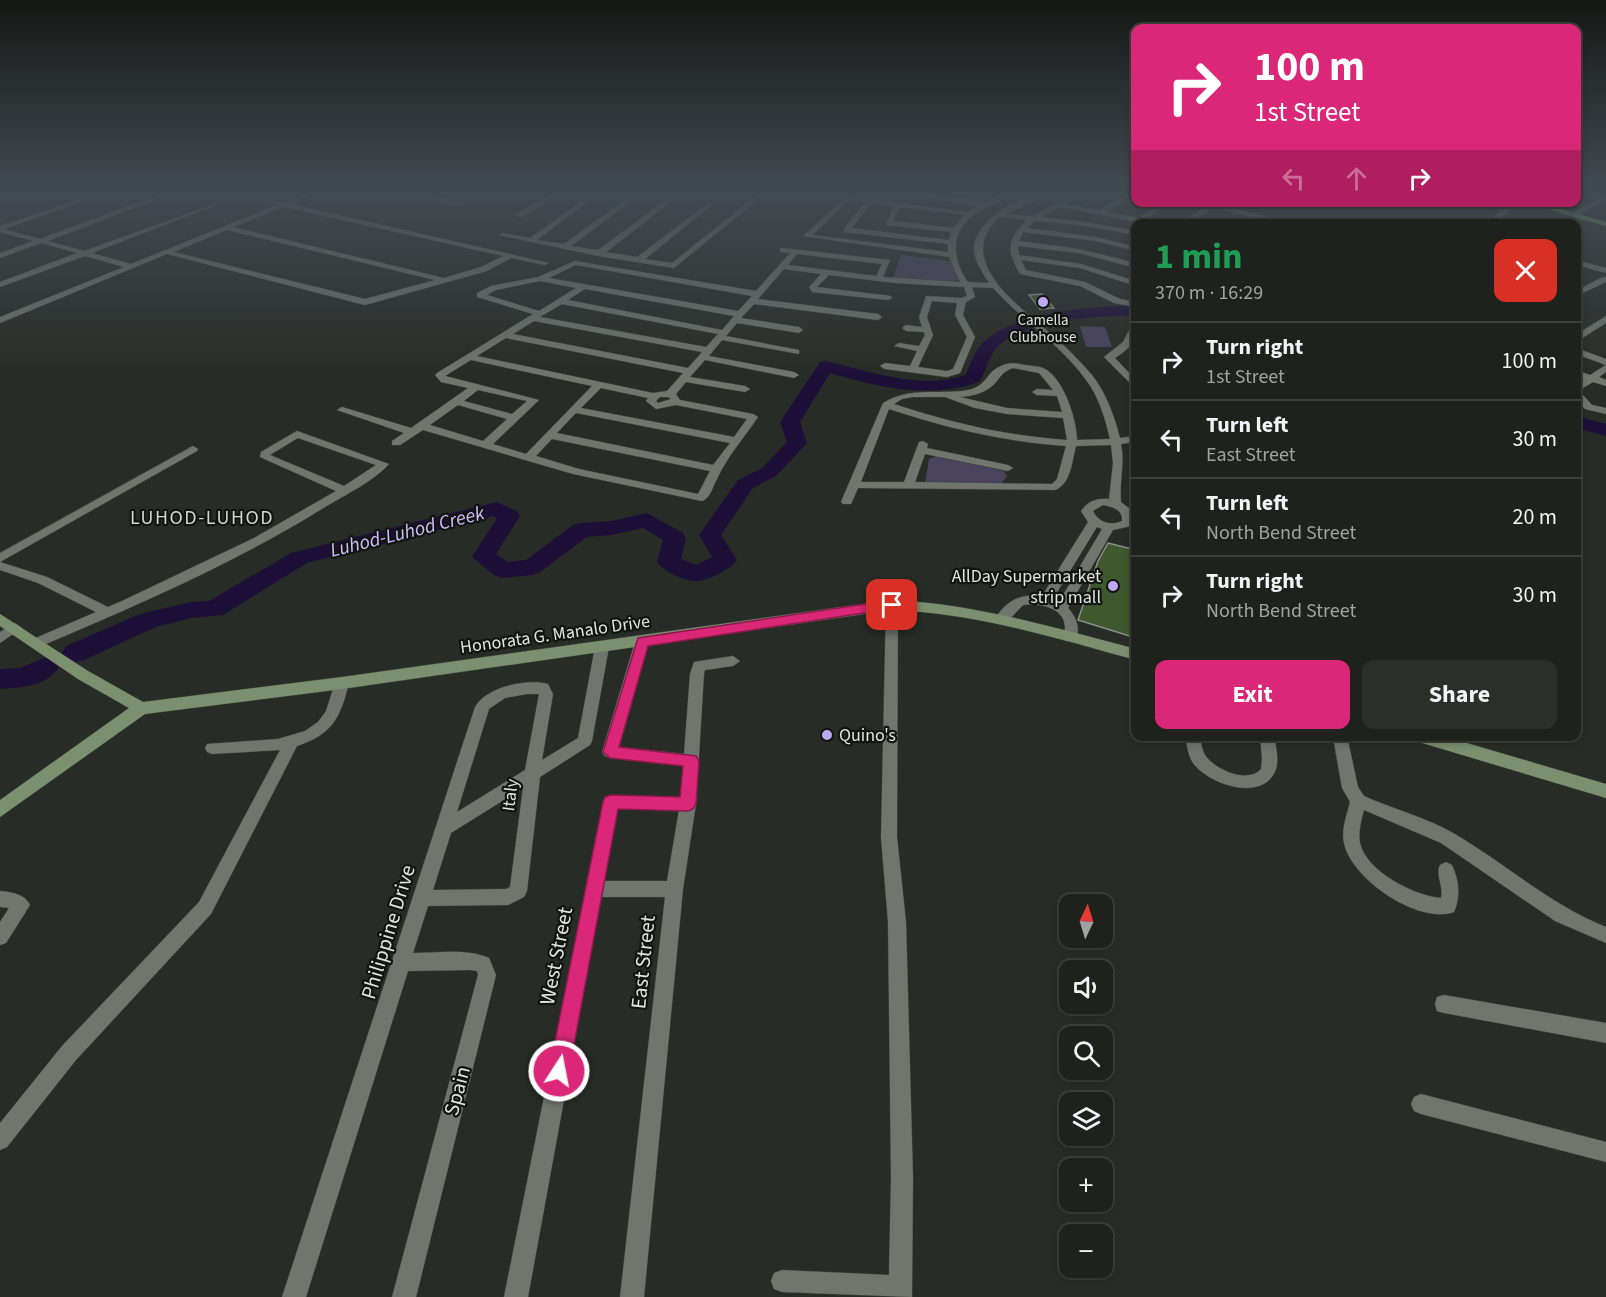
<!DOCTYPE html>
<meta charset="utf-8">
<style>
:root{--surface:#1e211c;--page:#2b2e29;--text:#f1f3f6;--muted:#a1a3a3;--line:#3c3e3b;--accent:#db2777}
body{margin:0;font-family:"Source Sans 3",sans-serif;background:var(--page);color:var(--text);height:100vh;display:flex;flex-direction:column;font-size:22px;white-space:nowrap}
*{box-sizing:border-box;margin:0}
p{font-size:20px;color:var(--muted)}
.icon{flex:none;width:33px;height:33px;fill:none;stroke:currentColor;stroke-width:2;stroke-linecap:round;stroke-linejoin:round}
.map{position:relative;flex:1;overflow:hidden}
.drawer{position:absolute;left:1131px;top:219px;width:450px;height:522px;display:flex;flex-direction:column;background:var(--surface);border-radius:12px;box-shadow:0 3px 9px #0003,0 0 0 2px var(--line)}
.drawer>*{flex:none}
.hud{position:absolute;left:1131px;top:24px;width:450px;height:183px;border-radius:12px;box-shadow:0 3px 9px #0003,0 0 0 2px var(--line);background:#db2777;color:#fff;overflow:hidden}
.needle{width:39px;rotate:4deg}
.buttons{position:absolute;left:1059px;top:894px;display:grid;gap:12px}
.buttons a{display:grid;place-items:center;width:54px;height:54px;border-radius:12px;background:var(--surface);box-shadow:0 3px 9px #0003,0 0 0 2px var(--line);font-size:30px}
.pin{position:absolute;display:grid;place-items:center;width:51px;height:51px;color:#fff;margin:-26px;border-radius:12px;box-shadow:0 3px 9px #0006}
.me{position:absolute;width:66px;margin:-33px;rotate:11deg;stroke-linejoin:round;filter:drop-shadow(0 0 4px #0008)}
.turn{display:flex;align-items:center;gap:21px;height:126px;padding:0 24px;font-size:27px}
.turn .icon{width:78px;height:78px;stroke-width:2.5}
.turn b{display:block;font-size:42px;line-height:51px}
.lanes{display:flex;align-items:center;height:57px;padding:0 24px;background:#0003;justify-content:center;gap:30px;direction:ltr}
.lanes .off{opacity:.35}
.round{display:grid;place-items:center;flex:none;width:63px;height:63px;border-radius:12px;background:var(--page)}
.headline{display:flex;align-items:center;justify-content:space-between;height:102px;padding:0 24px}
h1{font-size:36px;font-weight:700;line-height:45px;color:#1e9e55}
.cta{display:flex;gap:12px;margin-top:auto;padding:12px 24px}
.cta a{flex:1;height:69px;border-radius:12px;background:var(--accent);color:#fff;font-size:24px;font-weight:700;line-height:69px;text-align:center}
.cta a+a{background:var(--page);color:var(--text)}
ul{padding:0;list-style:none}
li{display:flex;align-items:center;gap:18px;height:78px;padding:0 24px;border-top:2px solid var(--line)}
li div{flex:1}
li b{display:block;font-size:22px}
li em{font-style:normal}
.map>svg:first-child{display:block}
</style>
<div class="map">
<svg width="1606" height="1297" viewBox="0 0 1606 1297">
<rect width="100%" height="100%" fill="#282c26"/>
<path fill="#4a435e" d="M 901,255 L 952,261 L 958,279 L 956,281 L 893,278 Z
M 1080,326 L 1105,327 L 1112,347 L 1086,347 Z
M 936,456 L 1004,471 L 1007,476 L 1001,484 L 925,482 L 929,459 Z"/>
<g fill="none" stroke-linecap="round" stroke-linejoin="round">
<path fill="#1e0f38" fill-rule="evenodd" d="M 1122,306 L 1136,307 L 1136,317 C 1101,314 1020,321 996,348 C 988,358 986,372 979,382 C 928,399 881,388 830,373 L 800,422 L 807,443 L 776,476 L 753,488 L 721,535 L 737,560 C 731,569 706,582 695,581 C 684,581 663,571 657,562 L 663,540 L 643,528 L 611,535 L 587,537 L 540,572 L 532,575 L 502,578 L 494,575 L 472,557 L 497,518 L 493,516 L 307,563 L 223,615 L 191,618 L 156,627 L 84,660 L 75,662 L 66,660 L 62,653 L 66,646 L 140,614 L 191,602 L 209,601 L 291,553 L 496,502 L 517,511 L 520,516 L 496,554 L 508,562 L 526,560 L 573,525 L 581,523 L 611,521 L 647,513 L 683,533 L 686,538 L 681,559 L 696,565 L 712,557 L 699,535 L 738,480 L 762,468 L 787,442 L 780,422 L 820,362 L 826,361 C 872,372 918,390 966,375 C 971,362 976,347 987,339 C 1018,314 1083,307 1122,306 Z
M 1576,416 L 1606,424 L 1606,436 L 1576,428 Z
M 46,657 L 55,660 L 59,667 C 48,686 20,688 0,689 L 0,669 L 20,668 Z"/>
</g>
<path fill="#3d592d" stroke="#8a8f88" stroke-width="1.5" d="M 1042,294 L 1054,308 L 1040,309 L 1029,295 Z
M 1108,543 L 1136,550 L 1136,638 L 1078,620 L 1098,561 Z"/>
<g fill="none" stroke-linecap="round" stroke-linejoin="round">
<g stroke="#434741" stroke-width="1">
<path id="street" d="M 98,193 L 108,193 L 4,229 L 40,239 L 163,193 L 173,193 L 48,241 L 84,251 L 214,204 L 214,206 L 92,253 L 131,264 L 276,205 L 230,193 C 248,193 267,203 282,202 C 293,202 302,193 314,193 L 291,204 L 549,263 L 545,265 L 511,258 L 487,271 L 365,305 L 167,254 L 0,323 L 0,317 L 124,267 L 85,256 L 0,287 L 0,282 L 77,253 L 41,243 L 0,258 L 0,253 L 33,241 L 0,232 L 0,226 ZM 284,207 L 503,256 L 481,267 L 444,278 L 233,227 ZM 227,230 L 435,280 L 365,299 L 174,252 Z
M 400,193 L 415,193 L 458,202 L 477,193 L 486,193 L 459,206 Z
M 555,193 L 564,193 L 521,217 L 514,215 Z
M 592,193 L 600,193 L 537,240 L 564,244 L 634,193 L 642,193 L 571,246 L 598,250 L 675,193 L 683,193 L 606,252 L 637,257 L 708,203 L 712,203 L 712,205 L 645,259 L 672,263 L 759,193 L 766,193 L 674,268 L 598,256 L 499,235 L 503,233 L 530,238 Z
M 898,193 L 917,193 L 984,202 L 1004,193 L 1013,193 C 990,209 953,215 956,252 C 957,263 962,274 968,282 L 989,283 C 983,273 974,261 974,249 C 975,217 1025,193 1053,193 L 1006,214 L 1033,216 L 1076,193 L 1085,193 L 1065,204 L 1100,210 L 1127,193 L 1135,193 L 1107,212 L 1139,218 L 1162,202 L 1170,202 L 1147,219 L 1165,224 L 1148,224 L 1059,207 L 1041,217 L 1079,221 L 1136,231 L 1136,235 L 1079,225 L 1035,221 L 1027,228 L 1096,237 L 1136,247 L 1136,251 L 1096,241 L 1023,232 L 1019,241 L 1079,249 L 1136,263 L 1136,268 L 1079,253 L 1018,246 L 1019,255 L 1081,264 L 1136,281 L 1136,286 L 1080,268 L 1021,260 L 1026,270 L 1085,282 L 1120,299 L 1136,302 L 1136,307 L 1114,303 L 1080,286 L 1020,274 C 1006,250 1007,239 1027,220 L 1000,217 C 952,259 1018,305 1049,332 C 1064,345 1079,360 1092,375 C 1106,393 1114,415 1120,438 L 1136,436 L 1136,442 L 1121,444 C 1125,464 1119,482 1121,502 L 1130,509 L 1135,519 L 1131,526 L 1113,530 L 1068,608 C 1077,618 1081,629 1075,641 L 1065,641 C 1063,636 1065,633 1065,627 C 1064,607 1039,603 1023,605 L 1006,623 L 996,623 L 994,620 C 1006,601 1020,593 1042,596 L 1088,522 L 1081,511 C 1088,501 1097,498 1109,499 L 1113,463 L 1111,445 L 1076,446 C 1072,461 1071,484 1055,490 L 858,488 L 851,504 L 843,504 L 841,502 L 883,403 C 909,387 933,394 962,391 C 988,388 984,374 999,367 C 1008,362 1015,363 1025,365 C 1031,366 1038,366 1043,368 C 1063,376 1077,420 1077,440 L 1110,439 C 1106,421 1100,402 1091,387 C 1066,348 1024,322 993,288 L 972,287 L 975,297 L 966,302 L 963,315 L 975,337 L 960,373 L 947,377 L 885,369 L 880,366 L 885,363 L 910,366 L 917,351 L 894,346 L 899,343 L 919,346 L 925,335 L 924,332 L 906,331 L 902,328 L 906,325 L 922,327 L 919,317 L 926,296 L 961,298 L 967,296 L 964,287 L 895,283 L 829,275 L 817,287 L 891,296 L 892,298 L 888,300 L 812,292 L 809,287 L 821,274 L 784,269 L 758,299 L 878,314 L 882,317 L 878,320 L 754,304 L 741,318 L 799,327 L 803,330 L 799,333 L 737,323 L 726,336 L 799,350 L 799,354 L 722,340 L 709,356 L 794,372 L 799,375 L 794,378 L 705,360 L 690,377 L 745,386 L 750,389 L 745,392 L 686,382 L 676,394 L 680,400 L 753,414 L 758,417 C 744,438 728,455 717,479 C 713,486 710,499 702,501 L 573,474 L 423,430 L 400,445 L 392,445 L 392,441 L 404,433 L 337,410 L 342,407 L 411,428 L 468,388 L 441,382 L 435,375 L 437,373 L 533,314 L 477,297 L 477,293 L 491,286 L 538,277 L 575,261 L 756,291 L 790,253 L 780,252 L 780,248 L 783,248 L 890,260 L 883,277 L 960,282 L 949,257 L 803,236 L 847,196 L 968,212 L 978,206 ZM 849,200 L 865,202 L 844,228 L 844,232 L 948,244 L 948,252 L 813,235 ZM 872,203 L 893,206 L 886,225 L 951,232 L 949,240 L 852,228 ZM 900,207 L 964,215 L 954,228 L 893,221 ZM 797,254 L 882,264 L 876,276 L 788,265 ZM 576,265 L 752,296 L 738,311 L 549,278 ZM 540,281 L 576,288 L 539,311 L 487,295 L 496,290 ZM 585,289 L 734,316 L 722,330 L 568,300 ZM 932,301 L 957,303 L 955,315 L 967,337 L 953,369 L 947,371 L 918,367 L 933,335 L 927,317 ZM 562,304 L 718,334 L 706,347 L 540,317 ZM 534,321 L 702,352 L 688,368 L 513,334 ZM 506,338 L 683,373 L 667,391 L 653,393 L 477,356 ZM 471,360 L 592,386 L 526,454 L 493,444 L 539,400 L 445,376 ZM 1013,368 L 1039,373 L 1053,390 L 1037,389 L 1032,392 L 1037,395 L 1057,396 L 1062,412 L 1007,408 L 960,397 C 971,396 983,394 992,386 C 1001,379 999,373 1013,368 ZM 601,388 L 648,398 L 646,401 L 656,409 L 676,405 L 747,419 L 734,437 L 581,408 ZM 478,390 L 527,401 L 512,414 L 464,401 ZM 660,397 L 668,397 L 671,399 L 658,403 L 656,401 ZM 913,397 L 945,397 L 975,408 L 1007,414 L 1063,418 L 1067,440 C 1007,436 951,423 894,404 L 902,399 ZM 458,405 L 507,419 L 483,441 L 430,425 ZM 889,409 C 947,428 1005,442 1066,446 L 1057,479 L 1052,484 L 915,482 L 925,454 L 1008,471 L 1013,468 L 1008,465 L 927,448 L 928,444 L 923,441 L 919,442 L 904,482 L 861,482 ZM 576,413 L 730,443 L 713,465 L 557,433 ZM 552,439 L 710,471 L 698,494 L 579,469 L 536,456 ZM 1103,505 C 1112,507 1123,509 1122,521 C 1111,526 1099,523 1093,511 ZM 1097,527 L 1102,529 L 1059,602 L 1053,599 Z
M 1606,195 L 1606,200 L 1574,217 L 1567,215 Z
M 1211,202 L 1219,202 L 1218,204 L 1292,224 L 1278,224 L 1213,207 L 1189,224 L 1181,224 Z
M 1510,202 L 1518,202 L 1494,224 L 1486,224 Z
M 1237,219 L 1241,221 L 1238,224 L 1230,224 Z
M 1576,260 L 1606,268 L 1606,273 L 1576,265 Z
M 1603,277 L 1606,277 L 1606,282 L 1576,296 L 1576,291 Z
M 1606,316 L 1606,323 L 1576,342 L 1576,335 Z
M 1133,323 L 1136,323 C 1136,342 1132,347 1115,358 L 1136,380 L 1136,389 L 1104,357 L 1123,342 Z
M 1576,348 L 1606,359 L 1606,365 L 1576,354 Z
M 1606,365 L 1606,372 L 1599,377 L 1606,380 L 1606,386 L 1593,382 L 1583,388 L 1582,394 L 1592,405 L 1606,408 L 1606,414 L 1585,409 L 1576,399 L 1576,384 L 1584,379 L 1576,376 L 1576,370 L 1590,375 Z
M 297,431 L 389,464 C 374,481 345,495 325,507 C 235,563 138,605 41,646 L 31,646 L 29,643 L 31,640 L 96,612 L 38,583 L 0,570 L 0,562 L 47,577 L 108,607 L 122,601 L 254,538 L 336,491 L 260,457 L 261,452 ZM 298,438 L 376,465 L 344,486 L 270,455 Z
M 193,446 L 198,449 L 197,451 L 0,562 L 0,553 Z
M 892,601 L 898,605 L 897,837 L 906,922 L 913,1178 L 912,1297 L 782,1292 L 774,1289 L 771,1281 L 774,1273 L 782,1270 L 889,1275 L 891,1178 L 888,922 L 881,837 L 886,605 Z
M 15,623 L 22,628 L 0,643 L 0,632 Z
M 642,637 L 649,642 L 619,747 L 684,754 L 690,674 L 694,662 L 733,656 L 740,661 L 733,666 L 705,670 L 704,674 L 696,804 L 683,889 L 644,1297 L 620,1297 L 665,897 L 601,897 L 528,1297 L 504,1297 L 603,802 L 605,797 L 611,795 L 681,797 L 683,766 L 610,758 L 605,756 L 602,752 L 635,642 ZM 618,809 L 679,810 L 667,881 L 604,881 Z
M 602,642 L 609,647 L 592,741 L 590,745 L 540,777 L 527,891 L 524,897 L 508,905 L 428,906 L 413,953 C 438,953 466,948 489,958 L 496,975 L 416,1297 L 392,1297 L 478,975 L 477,971 L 470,970 L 408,971 L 306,1297 L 282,1297 L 475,707 C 486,687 527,678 548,684 L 553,694 L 542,760 L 578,738 L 595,647 ZM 527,694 L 539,694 L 525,770 L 457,812 L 489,709 L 505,698 ZM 523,788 L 510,887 L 506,889 L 433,890 L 451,833 Z
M 342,678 L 347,679 L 349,683 C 340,718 333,734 297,746 L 211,914 L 76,1060 L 7,1147 L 0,1150 L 0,1123 L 62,1046 L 199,902 L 280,750 L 212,754 L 207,752 L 205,748 L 207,744 L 278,739 L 305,731 L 318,722 L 326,711 L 335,683 L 337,679 Z
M 1185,736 L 1200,736 C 1201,742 1202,750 1205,755 C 1215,770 1248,784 1261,769 L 1262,758 L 1260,736 L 1274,736 C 1276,747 1279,759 1276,769 C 1264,803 1209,785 1193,763 C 1188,755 1187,746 1185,736 Z
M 1333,736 L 1347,736 L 1358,787 L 1364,796 C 1393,809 1425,817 1453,833 C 1505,863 1549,904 1606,927 L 1606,943 L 1555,921 L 1441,843 L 1364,810 C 1361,821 1358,832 1360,843 C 1366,871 1414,896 1441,898 C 1444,886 1435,875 1440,865 L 1446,862 L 1452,865 C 1459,880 1461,896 1454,912 C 1419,925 1351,879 1344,843 C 1341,829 1347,815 1350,802 L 1342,788 Z
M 0,891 C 11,892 25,894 30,905 L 6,943 L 0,945 L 0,922 L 9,908 L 0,907 Z
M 1444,995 L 1606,1023 L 1606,1043 L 1444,1013 L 1437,1011 L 1435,1004 L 1437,997 Z
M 1421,1094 L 1606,1142 L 1606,1162 L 1421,1114 L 1414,1111 L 1411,1104 L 1414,1097 Z"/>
</g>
<g stroke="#434741" stroke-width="1">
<path id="secondary" d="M 892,600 C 976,604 1055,628 1136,649 L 1136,660 C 1055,638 976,613 892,610 L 342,689 L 145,714 L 0,817 L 0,800 L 129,708 L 78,679 L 0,626 L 0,614 L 88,671 L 143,702 L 342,677 Z
M 1411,736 L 1443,736 L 1606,784 L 1606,798 L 1419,742 L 1413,741 Z"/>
</g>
<g stroke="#434741" stroke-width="1">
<path id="primary" d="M 1523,202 L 1536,202 L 1606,222 L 1606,226 Z"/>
</g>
<use href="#street" fill="#70756e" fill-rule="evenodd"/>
<use href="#secondary" fill="#7a906f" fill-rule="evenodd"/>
<use href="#primary" fill="#85ac6f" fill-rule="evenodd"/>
</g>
<linearGradient id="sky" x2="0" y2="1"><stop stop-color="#161815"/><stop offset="0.51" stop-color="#424b52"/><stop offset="1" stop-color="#424b52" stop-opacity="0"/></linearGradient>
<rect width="1606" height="375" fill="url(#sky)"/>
<path fill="#db2777" stroke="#8e194d" stroke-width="1.5" d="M 892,600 L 899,605 L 897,608 L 648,646 L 619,747 L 696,756 L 699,761 L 696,804 L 693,809 L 688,811 L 618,809 L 569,1071 L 566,1078 L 559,1081 L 552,1078 L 549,1071 L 603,802 L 605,797 L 611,795 L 680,797 L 683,766 L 610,758 L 603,752 L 638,638 Z"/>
<g fill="#bea9f4" stroke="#121411" stroke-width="2">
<circle cx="1043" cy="302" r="6"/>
<circle cx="1113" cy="586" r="6"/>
<circle cx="827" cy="735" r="6"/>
</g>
<g text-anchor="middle" stroke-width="4.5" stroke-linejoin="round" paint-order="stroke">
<g font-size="15" fill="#e1e4e0" stroke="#121411">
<text x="1043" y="325">Camella<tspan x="1043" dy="17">Clubhouse</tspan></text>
</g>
<g font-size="18" fill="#e1e4e0" stroke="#121411" text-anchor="end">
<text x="1101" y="582">AllDay Supermarket<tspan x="1101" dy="21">strip mall</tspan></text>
<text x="839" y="741" text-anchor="start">Quino's</text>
</g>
<g font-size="18" fill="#e1e4e0" stroke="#121411">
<text transform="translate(555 634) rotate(-8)" y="6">Honorata G. Manalo Drive</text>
<text transform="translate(510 795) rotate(-83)" y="6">Italy</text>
</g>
<g font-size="20" letter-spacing="1.5" fill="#d1d7cf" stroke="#121411">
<text x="202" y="524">LUHOD-LUHOD</text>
</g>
<g font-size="20" font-style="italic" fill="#cfbffb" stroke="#121411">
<text transform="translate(407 531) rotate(-14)" y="7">Luhod-Luhod Creek</text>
</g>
<g font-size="21" fill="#e1e4e0" stroke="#121411">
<text transform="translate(388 932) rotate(-73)" y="7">Philippine Drive</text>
<text transform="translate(556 956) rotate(-79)" y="7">West Street</text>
<text transform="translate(643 962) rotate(-84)" y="7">East Street</text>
<text transform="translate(457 1091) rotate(-75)" y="7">Spain</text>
</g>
</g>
</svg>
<div class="buttons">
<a><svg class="needle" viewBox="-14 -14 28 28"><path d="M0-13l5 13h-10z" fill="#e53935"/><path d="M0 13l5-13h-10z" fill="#a1a3a3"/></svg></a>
<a><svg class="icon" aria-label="sound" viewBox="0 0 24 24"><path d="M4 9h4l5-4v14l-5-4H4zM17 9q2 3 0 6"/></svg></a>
<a><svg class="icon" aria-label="search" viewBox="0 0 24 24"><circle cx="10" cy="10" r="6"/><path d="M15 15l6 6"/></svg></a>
<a><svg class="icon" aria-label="layers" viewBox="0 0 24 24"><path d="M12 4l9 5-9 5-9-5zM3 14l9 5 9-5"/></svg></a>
<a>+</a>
<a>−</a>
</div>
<div class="pin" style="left:892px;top:605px;background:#d93025"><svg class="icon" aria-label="arrive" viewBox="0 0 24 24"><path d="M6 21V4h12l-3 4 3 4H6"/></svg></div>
<svg class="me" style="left:559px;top:1071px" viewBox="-20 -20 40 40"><circle r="17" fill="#db2777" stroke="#fff" stroke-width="3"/><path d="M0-11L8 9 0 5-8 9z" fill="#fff"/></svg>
<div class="hud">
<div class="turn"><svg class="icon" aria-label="right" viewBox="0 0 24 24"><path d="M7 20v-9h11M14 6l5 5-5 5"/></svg><div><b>100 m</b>1st Street</div></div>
<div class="lanes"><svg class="icon off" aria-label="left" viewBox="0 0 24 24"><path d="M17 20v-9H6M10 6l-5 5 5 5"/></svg><svg class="icon off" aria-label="ahead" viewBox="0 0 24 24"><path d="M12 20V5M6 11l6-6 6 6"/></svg><svg class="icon" aria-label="right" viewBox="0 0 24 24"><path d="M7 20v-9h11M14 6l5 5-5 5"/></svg></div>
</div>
<section class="drawer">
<div class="headline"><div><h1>1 min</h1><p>370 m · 16:29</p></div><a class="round" style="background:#d93025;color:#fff"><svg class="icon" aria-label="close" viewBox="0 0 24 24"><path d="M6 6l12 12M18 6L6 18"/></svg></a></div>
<ul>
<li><svg class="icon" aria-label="right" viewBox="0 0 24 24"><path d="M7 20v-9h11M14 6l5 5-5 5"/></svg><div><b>Turn right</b><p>1st Street</p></div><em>100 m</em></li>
<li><svg class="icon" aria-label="left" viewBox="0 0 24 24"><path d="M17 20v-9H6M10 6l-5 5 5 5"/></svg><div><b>Turn left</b><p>East Street</p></div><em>30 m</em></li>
<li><svg class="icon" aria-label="left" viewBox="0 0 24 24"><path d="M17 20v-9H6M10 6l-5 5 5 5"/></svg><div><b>Turn left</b><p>North Bend Street</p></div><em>20 m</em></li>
<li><svg class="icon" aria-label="right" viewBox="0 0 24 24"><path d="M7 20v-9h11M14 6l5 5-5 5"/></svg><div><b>Turn right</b><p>North Bend Street</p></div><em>30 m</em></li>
</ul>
<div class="cta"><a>Exit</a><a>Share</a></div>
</section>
</div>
